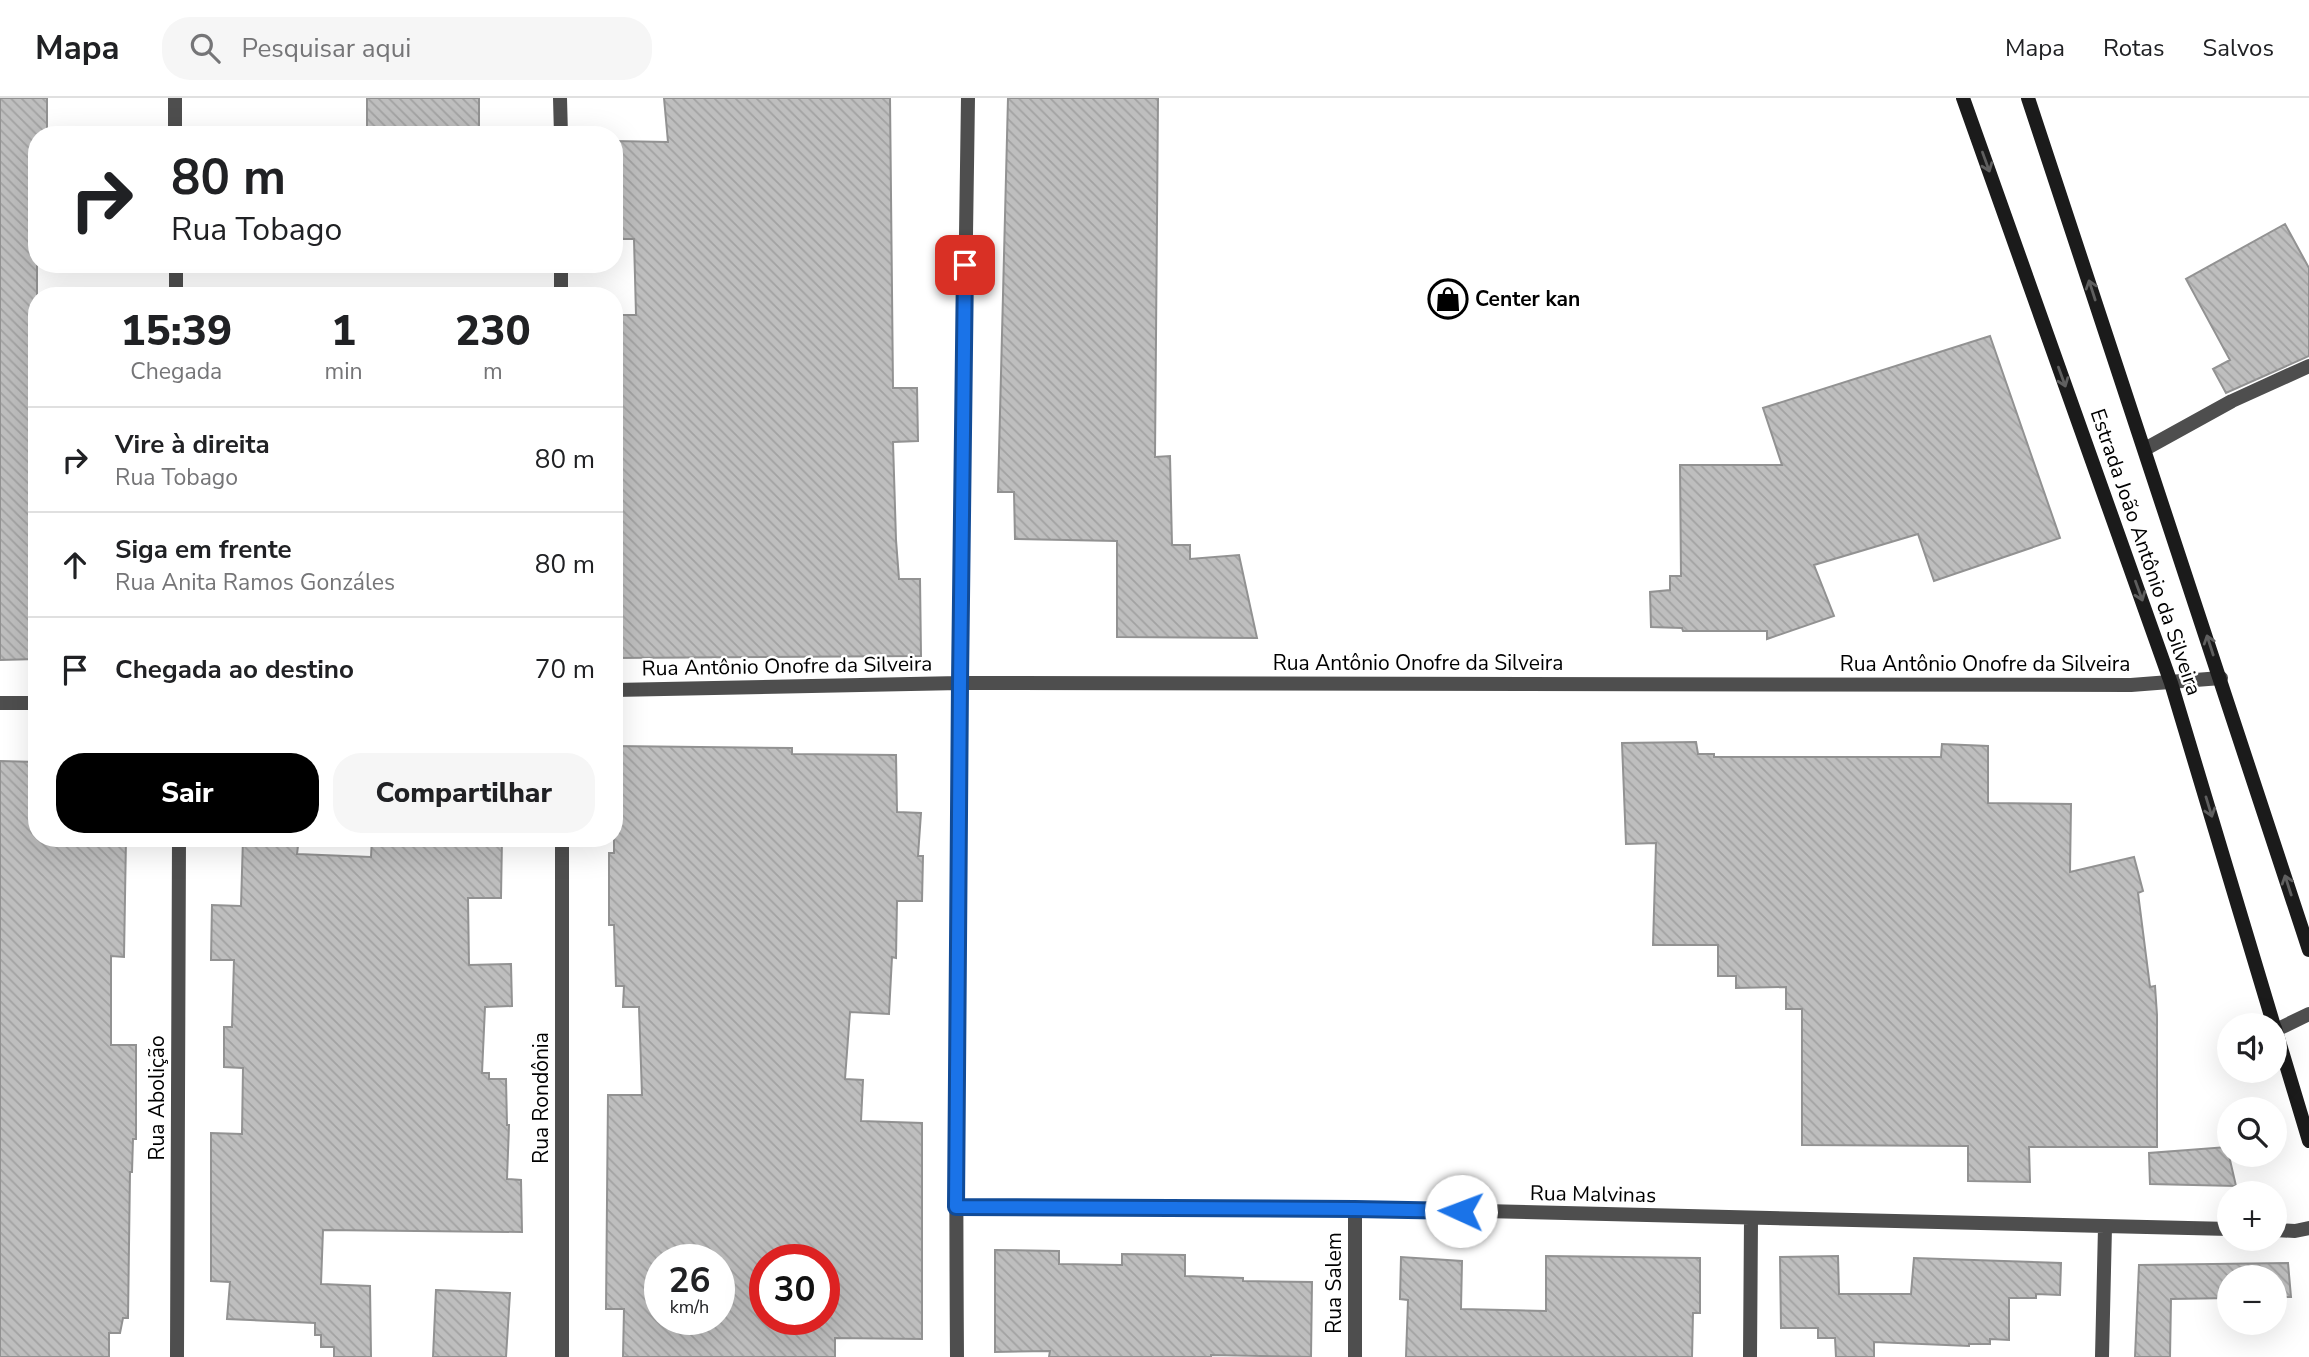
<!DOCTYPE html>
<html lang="pt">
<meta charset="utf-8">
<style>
:root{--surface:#fff;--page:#f6f6f6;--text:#202124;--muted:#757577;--line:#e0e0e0;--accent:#000}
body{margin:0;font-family:"Nunito Sans",sans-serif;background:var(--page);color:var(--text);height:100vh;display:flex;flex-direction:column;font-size:26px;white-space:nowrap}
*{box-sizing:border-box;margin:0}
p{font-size:23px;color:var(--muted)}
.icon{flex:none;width:38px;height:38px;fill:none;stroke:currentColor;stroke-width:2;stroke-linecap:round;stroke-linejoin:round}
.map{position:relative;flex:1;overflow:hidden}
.panel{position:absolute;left:28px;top:189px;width:595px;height:560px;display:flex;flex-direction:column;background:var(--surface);border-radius:28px;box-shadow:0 7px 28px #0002}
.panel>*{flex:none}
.top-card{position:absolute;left:28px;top:28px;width:595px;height:147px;border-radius:28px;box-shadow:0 7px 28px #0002;background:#fff;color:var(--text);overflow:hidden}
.controls{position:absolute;left:2217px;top:915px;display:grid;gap:14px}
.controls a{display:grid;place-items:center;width:70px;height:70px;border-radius:50%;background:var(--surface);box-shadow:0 7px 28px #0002;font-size:35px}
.speed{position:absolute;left:644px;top:1146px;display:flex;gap:14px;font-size:35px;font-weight:700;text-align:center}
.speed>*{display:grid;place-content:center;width:91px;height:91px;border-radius:50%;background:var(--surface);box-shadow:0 7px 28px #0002;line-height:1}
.speed small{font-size:18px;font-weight:400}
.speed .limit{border:10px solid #d22;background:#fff;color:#111}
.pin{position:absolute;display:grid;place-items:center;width:60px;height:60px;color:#fff;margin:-30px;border-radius:14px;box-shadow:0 4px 10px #0006}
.me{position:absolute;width:77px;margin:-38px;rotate:272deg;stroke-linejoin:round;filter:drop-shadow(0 0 5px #0008)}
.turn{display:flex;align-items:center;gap:24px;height:147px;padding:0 28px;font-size:32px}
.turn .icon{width:91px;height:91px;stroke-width:2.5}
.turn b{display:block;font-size:49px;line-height:60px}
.eta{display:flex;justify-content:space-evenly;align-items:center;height:119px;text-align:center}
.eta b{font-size:42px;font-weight:800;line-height:49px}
.button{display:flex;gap:14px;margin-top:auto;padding:14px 28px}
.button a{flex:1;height:80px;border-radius:28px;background:var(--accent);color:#fff;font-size:28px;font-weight:800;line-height:80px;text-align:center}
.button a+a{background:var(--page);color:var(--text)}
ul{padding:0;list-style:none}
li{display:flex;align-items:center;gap:21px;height:105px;padding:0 28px;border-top:2px solid var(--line)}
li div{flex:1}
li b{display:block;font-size:26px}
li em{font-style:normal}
header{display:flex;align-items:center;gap:42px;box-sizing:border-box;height:98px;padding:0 35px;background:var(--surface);border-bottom:2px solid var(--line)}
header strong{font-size:33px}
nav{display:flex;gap:38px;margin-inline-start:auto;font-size:24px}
.search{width:490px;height:63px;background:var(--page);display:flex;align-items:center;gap:18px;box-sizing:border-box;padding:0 24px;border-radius:28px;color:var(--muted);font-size:26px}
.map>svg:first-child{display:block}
</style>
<header>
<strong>Mapa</strong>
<div class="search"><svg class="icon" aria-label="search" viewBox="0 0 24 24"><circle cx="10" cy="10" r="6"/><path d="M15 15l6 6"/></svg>Pesquisar aqui</div>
<nav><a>Mapa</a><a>Rotas</a><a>Salvos</a></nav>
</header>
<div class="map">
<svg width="2309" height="1259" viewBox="0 0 2309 1259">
<defs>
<pattern id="building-back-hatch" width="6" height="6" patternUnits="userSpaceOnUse" patternTransform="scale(1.75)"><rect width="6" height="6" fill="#bebebe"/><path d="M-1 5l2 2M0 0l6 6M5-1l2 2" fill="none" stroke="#a2a2a2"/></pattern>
</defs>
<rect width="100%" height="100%" fill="#fff"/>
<path fill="url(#building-back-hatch)" stroke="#929292" stroke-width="2" fill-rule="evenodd" d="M 0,0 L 47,0 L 47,37 L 37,37 L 37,561 L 0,562 Z
M 367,0 L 479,0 L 479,37 L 367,37 Z
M 664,0 L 890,0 L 893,290 L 917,290 L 918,343 L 893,344 L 896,442 L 899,481 L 920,481 L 921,558 L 614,560 L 614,217 L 636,217 L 634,141 L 614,141 L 614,43 L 668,44 Z
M 1008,0 L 1158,0 L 1155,359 L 1170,358 L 1172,447 L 1190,447 L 1190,461 L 1239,457 L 1257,540 L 1117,539 L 1117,443 L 1015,441 L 1014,394 L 998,394 Z
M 2285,126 L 2309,170 L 2309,258 L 2226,295 L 2213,271 L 2230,262 L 2186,181 Z
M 1990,238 L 2060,440 L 1934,483 L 1918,436 L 1814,467 L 1834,518 L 1767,541 L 1767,533 L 1683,533 L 1682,530 L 1651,529 L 1650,494 L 1670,492 L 1670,478 L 1681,478 L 1680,367 L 1782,367 L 1763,310 Z
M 1696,644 L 1698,656 L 1714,656 L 1714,659 L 1941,659 L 1942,646 L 1988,648 L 1988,705 L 2071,706 L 2070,774 L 2134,759 L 2143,793 L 2138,795 L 2150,889 L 2155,888 L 2157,917 L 2157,1049 L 2029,1049 L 2030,1084 L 1968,1083 L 1968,1048 L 1802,1047 L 1802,911 L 1786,911 L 1786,889 L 1736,890 L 1736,878 L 1718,878 L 1718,847 L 1653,847 L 1656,745 L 1626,746 L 1622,645 Z
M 614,648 L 792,650 L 792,656 L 896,657 L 897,714 L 921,715 L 918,758 L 923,758 L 922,803 L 897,803 L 896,860 L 892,859 L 889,916 L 850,914 L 845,981 L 863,982 L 861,1023 L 922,1025 L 922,1241 L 835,1240 L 835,1259 L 623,1259 L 624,1211 L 606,1211 L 608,997 L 642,997 L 639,909 L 623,909 L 624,888 L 616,888 L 614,827 L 609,827 L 609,755 L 614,755 ZM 660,1162 L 719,1162 L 719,1222 L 660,1222 ZM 765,1162 L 824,1162 L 824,1222 L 765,1222 Z
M 0,663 L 37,664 L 37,740 L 126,740 L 124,859 L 111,858 L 111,947 L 136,947 L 136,1041 L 133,1041 L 132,1074 L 130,1074 L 128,1220 L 123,1220 L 120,1235 L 109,1235 L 109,1259 L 0,1259 Z
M 243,740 L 299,740 L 297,756 L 371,759 L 372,740 L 502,740 L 501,800 L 468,800 L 469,867 L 511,866 L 512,908 L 485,909 L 482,975 L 489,975 L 489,981 L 506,981 L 507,1027 L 509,1027 L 507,1081 L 521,1082 L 522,1134 L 323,1132 L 321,1186 L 370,1188 L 371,1259 L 334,1259 L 334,1249 L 321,1249 L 321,1237 L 315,1237 L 315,1225 L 227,1221 L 230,1184 L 211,1183 L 211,1035 L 242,1036 L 243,970 L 224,969 L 224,929 L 232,929 L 234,862 L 211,862 L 212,807 L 241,808 Z
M 2227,1049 L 2236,1088 L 2150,1086 L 2149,1055 Z
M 995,1152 L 1059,1153 L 1059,1166 L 1122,1167 L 1122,1156 L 1185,1157 L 1185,1178 L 1243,1180 L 1243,1183 L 1312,1184 L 1311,1259 L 1211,1257 L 1211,1259 L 1049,1259 L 1050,1253 L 995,1254 Z
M 1546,1158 L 1700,1160 L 1700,1215 L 1693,1215 L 1692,1259 L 1406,1259 L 1408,1202 L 1400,1201 L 1401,1159 L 1462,1163 L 1461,1211 L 1546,1213 Z
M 1838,1158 L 1839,1196 L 1911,1196 L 1914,1160 L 2061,1165 L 2060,1197 L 2036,1196 L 2036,1200 L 2009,1200 L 2009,1242 L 1990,1241 L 1990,1246 L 1969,1246 L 1969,1248 L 1874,1244 L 1874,1259 L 1836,1259 L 1835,1240 L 1818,1240 L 1818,1230 L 1781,1230 L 1780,1159 Z
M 2288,1165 L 2291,1199 L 2275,1199 L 2275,1180 L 2230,1180 L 2230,1200 L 2171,1201 L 2170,1259 L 2135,1259 L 2139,1167 Z
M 436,1192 L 510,1195 L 506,1259 L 433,1259 Z"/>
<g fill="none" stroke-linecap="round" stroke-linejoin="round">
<path stroke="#4e4e4e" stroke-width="14" d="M 2145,351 L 2232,303 L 2309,268"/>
<path stroke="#4e4e4e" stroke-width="14" d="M 175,0 L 175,37
M 560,0 L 561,37
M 176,166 L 176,198
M 561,166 L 561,198
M 614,592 L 960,585 L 2131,587 L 2221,580
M 0,605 L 37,605
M 2276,932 L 2309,916
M 956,1109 L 1355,1110 L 2230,1131
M 1355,1110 L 1355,1259
M 2275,1132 L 2295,1133 L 2309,1130
M 177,1259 L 179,740
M 562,1259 L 562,740
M 957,1259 C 954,839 962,420 968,0
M 1750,1259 L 1751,1121
M 2102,1259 L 2105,1129"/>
<path stroke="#1b1b1b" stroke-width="14" d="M 1963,0 L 2171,585 L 2274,928
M 2028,0 L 2309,852
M 2275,930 L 2309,1043"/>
</g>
<defs><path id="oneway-shaft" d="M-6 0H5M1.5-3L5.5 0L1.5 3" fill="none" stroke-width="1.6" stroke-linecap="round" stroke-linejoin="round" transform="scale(1.75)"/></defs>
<g stroke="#5f5f5f">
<use href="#oneway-shaft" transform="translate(1986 64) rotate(70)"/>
<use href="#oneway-shaft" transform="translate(2092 192) rotate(-108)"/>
<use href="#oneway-shaft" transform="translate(2062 279) rotate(70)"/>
<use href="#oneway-shaft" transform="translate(2139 493) rotate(70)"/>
<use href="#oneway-shaft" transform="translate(2210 547) rotate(-108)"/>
<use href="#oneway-shaft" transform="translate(2209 709) rotate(73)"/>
<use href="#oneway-shaft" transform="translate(2288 787) rotate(-108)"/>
</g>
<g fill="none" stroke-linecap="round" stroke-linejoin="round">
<g stroke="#114b97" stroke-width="18">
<path id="route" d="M 965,167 L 960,585 L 956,1109 L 1355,1111 L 1461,1113"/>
</g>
<use href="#route" stroke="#1a73e8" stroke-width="12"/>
</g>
<defs>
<g id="shop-ring" transform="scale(2.0125)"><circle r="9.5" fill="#fff" stroke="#000" stroke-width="1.5"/><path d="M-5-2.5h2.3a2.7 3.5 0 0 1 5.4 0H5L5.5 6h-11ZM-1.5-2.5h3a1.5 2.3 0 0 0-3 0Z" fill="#000"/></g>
</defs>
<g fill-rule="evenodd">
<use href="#shop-ring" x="1448" y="201"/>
</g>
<g text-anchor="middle" stroke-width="5" stroke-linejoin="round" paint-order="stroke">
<g font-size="21" font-weight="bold" fill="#000" stroke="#fff" text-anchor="start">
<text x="1475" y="208">Center kan</text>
</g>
<g font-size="21" fill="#000" stroke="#fff">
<text transform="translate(2146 454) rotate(71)" y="7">Estrada João Antônio da Silveira</text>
<text x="1418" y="572">Rua Antônio Onofre da Silveira</text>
<text x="1985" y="573">Rua Antônio Onofre da Silveira</text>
<text transform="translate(787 568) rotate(-1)" y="7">Rua Antônio Onofre da Silveira</text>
<text transform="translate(157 1000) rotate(-90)" y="7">Rua Abolição</text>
<text transform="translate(541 1000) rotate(-90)" y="7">Rua Rondônia</text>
<text transform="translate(1593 1096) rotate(1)" y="7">Rua Malvinas</text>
<text transform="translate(1334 1185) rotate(-90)" y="7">Rua Salem</text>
</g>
</g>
</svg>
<div class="controls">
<a><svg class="icon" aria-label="sound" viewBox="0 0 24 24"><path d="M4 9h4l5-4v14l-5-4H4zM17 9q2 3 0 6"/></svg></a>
<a><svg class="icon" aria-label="search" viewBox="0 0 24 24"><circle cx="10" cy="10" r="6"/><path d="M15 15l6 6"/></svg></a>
<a>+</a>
<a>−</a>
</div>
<div class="speed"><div>26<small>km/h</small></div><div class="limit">30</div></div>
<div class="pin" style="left:965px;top:167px;background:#d93025"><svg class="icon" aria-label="arrive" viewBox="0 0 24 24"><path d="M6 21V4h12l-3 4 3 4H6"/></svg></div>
<svg class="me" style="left:1461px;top:1113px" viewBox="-20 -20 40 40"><circle r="19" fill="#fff"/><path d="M0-13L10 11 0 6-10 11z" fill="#1a73e8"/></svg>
<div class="top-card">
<div class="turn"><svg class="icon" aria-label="right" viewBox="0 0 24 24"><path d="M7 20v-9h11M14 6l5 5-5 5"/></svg><div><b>80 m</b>Rua Tobago</div></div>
</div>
<section class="panel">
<div class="eta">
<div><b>15:39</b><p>Chegada</p></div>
<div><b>1</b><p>min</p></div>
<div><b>230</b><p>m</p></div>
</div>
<ul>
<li><svg class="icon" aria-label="right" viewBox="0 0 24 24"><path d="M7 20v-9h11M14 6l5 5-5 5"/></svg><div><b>Vire à direita</b><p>Rua Tobago</p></div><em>80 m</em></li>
<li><svg class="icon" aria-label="ahead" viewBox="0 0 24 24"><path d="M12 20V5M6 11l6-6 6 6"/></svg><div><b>Siga em frente</b><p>Rua Anita Ramos Gonzáles</p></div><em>80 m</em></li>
<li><svg class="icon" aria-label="arrive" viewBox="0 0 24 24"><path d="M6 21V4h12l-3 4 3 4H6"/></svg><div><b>Chegada ao destino</b></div><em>70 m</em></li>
</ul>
<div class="button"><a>Sair</a><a>Compartilhar</a></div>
</section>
</div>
